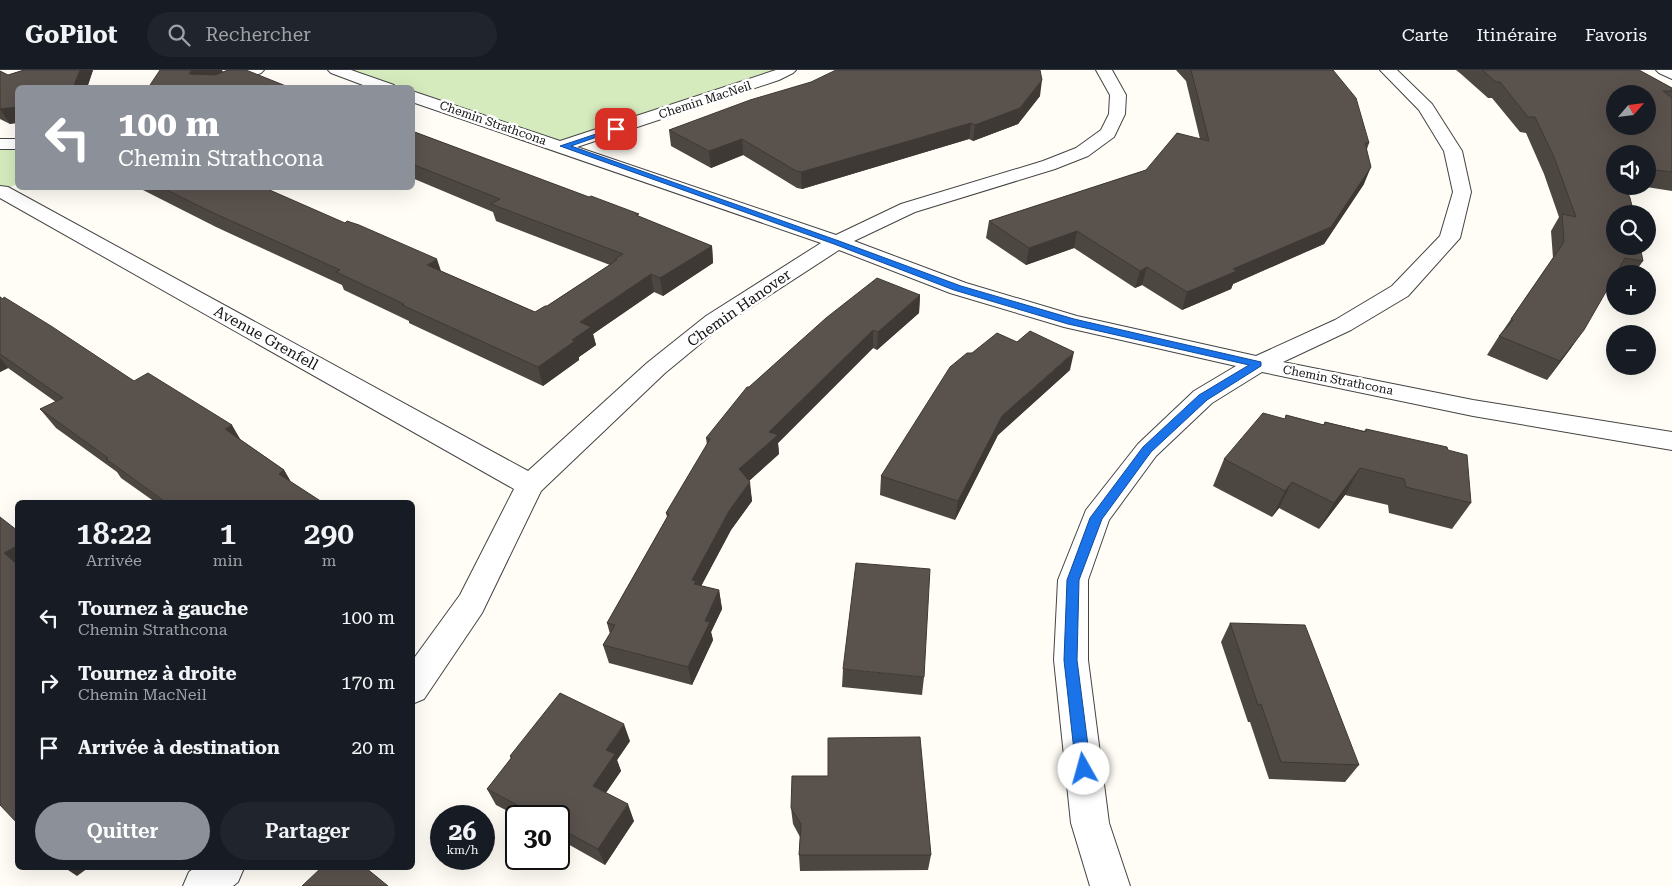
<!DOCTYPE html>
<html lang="fr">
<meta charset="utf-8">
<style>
:root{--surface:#171b24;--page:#20242c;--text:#f1f3f6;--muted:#9ea1a6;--line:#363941;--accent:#8c9099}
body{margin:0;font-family:"Roboto Serif",serif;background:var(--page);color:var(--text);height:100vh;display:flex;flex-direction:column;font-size:19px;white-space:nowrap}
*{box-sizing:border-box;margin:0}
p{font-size:16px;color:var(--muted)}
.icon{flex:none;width:28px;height:28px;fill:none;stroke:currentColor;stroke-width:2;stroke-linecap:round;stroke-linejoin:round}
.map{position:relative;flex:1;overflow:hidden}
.panel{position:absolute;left:15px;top:430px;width:400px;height:370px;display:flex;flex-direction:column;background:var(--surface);border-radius:8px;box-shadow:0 5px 20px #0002}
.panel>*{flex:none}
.top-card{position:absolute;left:15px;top:15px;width:400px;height:105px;border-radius:8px;box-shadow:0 5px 20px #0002;background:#8c9099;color:#fff;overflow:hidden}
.needle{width:32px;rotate:62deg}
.controls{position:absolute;left:1606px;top:15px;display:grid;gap:10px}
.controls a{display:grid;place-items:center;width:50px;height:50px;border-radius:50%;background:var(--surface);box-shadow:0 5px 20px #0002;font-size:25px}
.speed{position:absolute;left:430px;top:735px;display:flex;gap:10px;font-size:25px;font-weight:700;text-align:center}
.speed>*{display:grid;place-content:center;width:65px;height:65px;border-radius:50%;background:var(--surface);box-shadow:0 5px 20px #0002;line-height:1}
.speed small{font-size:12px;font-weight:400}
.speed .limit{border:2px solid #111;border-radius:8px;background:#fff;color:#111}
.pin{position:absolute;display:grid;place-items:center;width:42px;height:42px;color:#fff;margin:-21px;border-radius:10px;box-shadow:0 2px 8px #0006}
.me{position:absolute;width:55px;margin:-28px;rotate:353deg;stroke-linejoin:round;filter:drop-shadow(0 0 4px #0008)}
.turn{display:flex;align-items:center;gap:18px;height:105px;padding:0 20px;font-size:22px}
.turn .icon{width:65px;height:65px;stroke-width:2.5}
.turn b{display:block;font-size:35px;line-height:42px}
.eta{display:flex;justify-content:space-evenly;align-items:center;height:85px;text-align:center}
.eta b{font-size:30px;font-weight:600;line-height:35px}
.cta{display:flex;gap:10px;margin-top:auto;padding:10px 20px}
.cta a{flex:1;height:58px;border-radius:30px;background:var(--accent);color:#fff;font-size:20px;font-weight:600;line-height:58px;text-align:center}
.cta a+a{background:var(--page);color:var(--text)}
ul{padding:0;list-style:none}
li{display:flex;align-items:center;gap:15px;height:65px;padding:0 20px}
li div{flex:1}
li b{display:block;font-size:19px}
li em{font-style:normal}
header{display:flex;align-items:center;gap:30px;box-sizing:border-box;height:70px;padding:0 25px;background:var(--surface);border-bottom:1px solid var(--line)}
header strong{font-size:24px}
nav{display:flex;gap:28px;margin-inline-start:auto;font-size:18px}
.search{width:350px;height:45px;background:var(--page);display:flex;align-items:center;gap:12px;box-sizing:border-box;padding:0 18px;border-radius:28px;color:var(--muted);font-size:19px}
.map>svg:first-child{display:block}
</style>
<header>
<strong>GoPilot</strong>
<div class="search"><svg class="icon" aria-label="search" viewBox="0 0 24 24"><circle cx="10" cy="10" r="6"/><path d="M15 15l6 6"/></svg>Rechercher</div>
<nav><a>Carte</a><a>Itinéraire</a><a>Favoris</a></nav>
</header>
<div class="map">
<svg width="1672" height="816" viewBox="0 0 1672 816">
<rect width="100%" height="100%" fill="#fffdf5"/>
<path fill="#d5ebbd" d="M 336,0 L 788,0 L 563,76 L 413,26 L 412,18 L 388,17 Z
M 0,74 L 17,74 L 17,114 L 0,122 Z"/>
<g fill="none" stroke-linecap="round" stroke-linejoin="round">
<g stroke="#444" stroke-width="2">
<path id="street" d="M 242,0 L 264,0 L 261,3 L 222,18 L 198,18 L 200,15 Z
M 328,0 L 351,0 L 394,15 L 396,18 L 371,18 L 331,3 Z
M 776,0 L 796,0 L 793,3 L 779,10 L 577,77 L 836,165 L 901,134 L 1043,91 L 1076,78 L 1101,60 L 1109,44 L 1110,25 L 1096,0 L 1112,0 L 1126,25 L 1125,44 L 1114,67 L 1088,86 L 1055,99 L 915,142 L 854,171 L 966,213 L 1077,246 L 1256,286 L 1335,250 L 1392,216 L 1440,166 L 1453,122 L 1444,81 L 1419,40 L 1380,0 L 1397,0 L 1432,34 L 1462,81 L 1471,122 L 1460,168 L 1408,226 L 1351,260 L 1283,292 L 1473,330 L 1672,362 L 1672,380 L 1473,346 L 1262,302 L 1212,333 L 1156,386 L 1109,450 L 1088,510 L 1088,590 L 1109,753 L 1130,816 L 1090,816 L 1071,753 L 1054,590 L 1058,510 L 1086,440 L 1138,374 L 1194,321 L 1236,296 L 1064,257 L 950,223 L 839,180 L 722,256 L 665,303 L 541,421 L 482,543 L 424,629 L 412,634 L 412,591 L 460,525 L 514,419 L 0,128 L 0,116 L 8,117 L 528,401 L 647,293 L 706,246 L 821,173 L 412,32 L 412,21 L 560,71 Z
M 1656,0 L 1672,0 L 1672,9 L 1659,3 Z
M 0,69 L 18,69 L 18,79 L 0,79 Z
M 194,798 L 244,798 L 238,812 L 233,816 L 183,816 L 189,802 Z"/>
</g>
<use href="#street" fill="#fff" fill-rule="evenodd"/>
</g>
<path fill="#4d4742" d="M 24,0 L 93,0 L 87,18 L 10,54 L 0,49 L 0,1 L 8,5 Z
M 1176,0 L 1333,0 L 1369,73 L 1367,79 L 1364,114 L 1324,174 L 1233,214 L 1231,219 L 1182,240 L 1142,215 L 1135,218 L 1074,178 L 1026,195 L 986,168 L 989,151 L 1146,100 L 1200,69 L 1186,11 Z
M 1456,0 L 1639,0 L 1672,18 L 1672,121 L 1640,116 L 1648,116 L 1648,84 L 1615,84 L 1615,116 L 1643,191 L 1634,204 L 1615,204 L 1571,278 L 1547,310 L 1487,285 L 1499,266 L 1502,262 L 1553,188 L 1551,161 L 1559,147 L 1544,104 L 1526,63 L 1520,62 L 1492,28 L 1488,28 L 1461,4 Z
M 811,12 L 1040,26 L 1018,54 L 973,71 L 969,69 L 802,119 L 797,118 L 743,85 L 711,98 L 671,76 L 669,60 Z
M 412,61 L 640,147 L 712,176 L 713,193 L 663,226 L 654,222 L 593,264 L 596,275 L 579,287 L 579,290 L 543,316 L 409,253 L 409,251 L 344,220 L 342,215 L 216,157 L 139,118 L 265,118 L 441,201 L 535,242 L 547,236 L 610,195 L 496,151 L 493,142 L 412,108 Z
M 920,225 L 919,243 L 877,280 L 873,278 L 778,373 L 779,384 L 749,411 L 752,431 L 731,460 L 701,516 L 719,520 L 722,539 L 711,562 L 713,570 L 692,615 L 609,593 L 603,575 L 610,564 L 607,553 L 667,447 L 666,443 L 707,375 L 706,368 L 749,317 Z
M 0,226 L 1,228 L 134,311 L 241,370 L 284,400 L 291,412 L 322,432 L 155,432 L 121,408 L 117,402 L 56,358 L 40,339 L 56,332 L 8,298 L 0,302 Z
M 1070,300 L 998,365 L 955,450 L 880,425 L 881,406 Z
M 1286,345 L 1323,355 L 1325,352 L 1364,361 L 1366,359 L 1448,380 L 1471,433 L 1452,459 L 1389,443 L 1388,435 L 1345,425 L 1319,459 L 1279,438 L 1272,447 L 1213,416 L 1224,389 L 1285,349 Z
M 1230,553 L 1359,695 L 1345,712 L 1269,709 L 1250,652 L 1248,652 L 1221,572 Z
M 843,599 L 924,607 L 922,625 L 842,617 Z
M 630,671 L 617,690 L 621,701 L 606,723 L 634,751 L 605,795 L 559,769 L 559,746 L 517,746 L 496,735 L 487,719 L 511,689 L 510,686 Z
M 791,738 L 931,785 L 928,800 L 800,801 L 799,785 L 800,767 L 793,754 Z"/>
<path fill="#3f3936" d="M 80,0 L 93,0 L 87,18 L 73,18 Z
M 191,0 L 222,0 L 224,4 L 199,13 L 189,4 Z
M 1042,10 L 1040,26 L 1018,54 L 973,71 L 975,55 Z
M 18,37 L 18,53 L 10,54 L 0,39 Z
M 971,53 L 969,69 L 802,119 L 801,102 Z
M 742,69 L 743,85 L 711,98 L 709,81 Z
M 1371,97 L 1364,114 L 1324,174 L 1233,214 L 1231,219 L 1182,240 L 1187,222 Z
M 1077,161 L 1074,178 L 1026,195 L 1029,178 Z
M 712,176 L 713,193 L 663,226 L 660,208 Z
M 437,189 L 443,207 L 427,195 Z
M 1147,197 L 1142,215 L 1135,218 L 1140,201 Z
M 651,204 L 654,222 L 593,264 L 596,275 L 579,287 L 579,290 L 543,316 L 538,297 L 572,270 L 580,252 Z
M 920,225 L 919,243 L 877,280 L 878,262 Z
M 873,260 L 873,278 L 778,373 L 779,384 L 741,418 L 739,399 L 769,362 Z
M 1584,260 L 1571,278 L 1547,310 L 1560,291 Z
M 1074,282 L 1070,300 L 998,365 L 955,450 L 958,431 L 1002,346 Z
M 0,288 L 8,298 L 0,302 Z
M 232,355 L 243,374 L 225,359 Z
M 1360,398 L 1345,425 L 1319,459 L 1334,433 Z
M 284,400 L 295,419 L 279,404 Z
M 750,412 L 752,431 L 731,460 L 698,522 L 692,510 L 729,441 Z
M 1292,412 L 1279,438 L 1272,447 L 1285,421 Z
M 18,475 L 18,496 L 4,483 Z
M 719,520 L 722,539 L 711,562 L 713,570 L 692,615 L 688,597 L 705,551 Z
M 624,654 L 630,671 L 617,690 L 621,701 L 599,732 L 593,716 L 606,680 Z
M 628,734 L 634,751 L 605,795 L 598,779 Z
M 65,798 L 88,798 L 77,806 Z"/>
<path fill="#5a524d" stroke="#3f3936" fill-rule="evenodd" d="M 24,0 L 80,0 L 73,18 L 18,18 L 18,37 L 0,39 L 0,1 L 8,5 Z
M 160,0 L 191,0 L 189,4 L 215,5 L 228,0 L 246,0 L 291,18 L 148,18 Z
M 836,0 L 1040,0 L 1042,10 L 1020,38 L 975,55 L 971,53 L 801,102 L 796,101 L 742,69 L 709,81 L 669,60 L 750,30 L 811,12 Z
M 1191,0 L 1333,0 L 1356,28 L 1369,73 L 1365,73 L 1371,97 L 1331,157 L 1233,199 L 1237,201 L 1187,222 L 1147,197 L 1140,201 L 1077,161 L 1029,178 L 989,151 L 1146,100 L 1177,63 L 1209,71 Z
M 1482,0 L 1639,0 L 1672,18 L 1672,21 L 1663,21 L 1672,28 L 1672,102 L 1648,99 L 1648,84 L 1615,84 L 1615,116 L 1625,116 L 1630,128 L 1634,144 L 1615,144 L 1615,176 L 1640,176 L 1643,191 L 1625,188 L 1616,204 L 1615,204 L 1615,206 L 1584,260 L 1560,291 L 1499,266 L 1513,250 L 1511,249 L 1564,172 L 1562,144 L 1576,147 L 1554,87 L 1535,47 L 1528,47 L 1500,12 L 1496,12 ZM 1615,24 L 1648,24 L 1648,56 L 1615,56 Z
M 412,61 L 589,127 L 591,126 L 639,144 L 636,145 L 712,176 L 660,208 L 651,204 L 580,252 L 591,257 L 572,270 L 575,271 L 538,297 L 402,235 L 404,234 L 336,202 L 340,200 L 207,140 L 163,118 L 265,118 L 345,153 L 347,151 L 359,155 L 437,189 L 427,195 L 535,242 L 545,236 L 547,236 L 617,190 L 615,189 L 623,184 L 491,134 L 500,129 L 412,94 Z
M 877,208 L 920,225 L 878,262 L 873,260 L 769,362 L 778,365 L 739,399 L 750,412 L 729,441 L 692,510 L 696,511 L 694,514 L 719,520 L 705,551 L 710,552 L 688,597 L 603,575 L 615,555 L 607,553 L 669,444 L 666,443 L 710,369 L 706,368 L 747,317 L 749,317 L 826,248 Z
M 0,227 L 3,229 L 4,227 L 51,256 L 134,311 L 148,303 L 232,355 L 225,359 L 284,400 L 279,404 L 322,432 L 165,432 L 153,423 L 106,389 L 108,388 L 40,339 L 63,328 L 0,284 Z
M 1030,261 L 1074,282 L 1002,346 L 958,431 L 881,406 L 950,297 L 967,283 L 972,283 L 997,263 L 1017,272 Z
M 1263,343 L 1285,349 L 1286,345 L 1324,355 L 1325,352 L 1366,362 L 1366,359 L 1447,377 L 1448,380 L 1467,385 L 1471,433 L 1406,417 L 1404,409 L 1360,398 L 1334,433 L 1292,412 L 1285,421 L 1224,389 Z
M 0,447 L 18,461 L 18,475 L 4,483 L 18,495 L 18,754 L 0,735 Z
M 856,493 L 930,499 L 924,607 L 843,599 Z
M 1230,553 L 1305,555 L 1359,695 L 1281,692 L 1261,634 L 1258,635 Z
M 560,623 L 624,654 L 606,680 L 615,684 L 593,716 L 628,734 L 598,779 L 559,758 L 559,746 L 538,746 L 487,719 L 512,687 L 510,686 Z
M 920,667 L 931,785 L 799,785 L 801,754 L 791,738 L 792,706 L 828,706 L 828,668 Z
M 321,798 L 366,798 L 388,816 L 302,816 Z"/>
<path fill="#1a73e8" stroke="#114b97" d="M 614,58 L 620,59 L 571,76 L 839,171 L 961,216 L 1074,249 L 1261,292 L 1261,296 L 1207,330 L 1151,382 L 1102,449 L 1079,510 L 1077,590 L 1091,699 L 1089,704 L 1084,706 L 1078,704 L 1076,699 L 1064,590 L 1067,510 L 1090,448 L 1143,377 L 1199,325 L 1249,295 L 1068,254 L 954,220 L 834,174 L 560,76 Z"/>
<g text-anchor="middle" stroke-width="5" stroke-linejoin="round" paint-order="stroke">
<g font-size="12" fill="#111" stroke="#fff">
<text transform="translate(705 30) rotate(-18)" y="4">Chemin MacNeil</text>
<text transform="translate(493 53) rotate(19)" y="4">Chemin Strathcona</text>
<text transform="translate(1338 310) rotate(11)" y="4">Chemin Strathcona</text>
</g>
<g font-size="15" fill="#111" stroke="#fff">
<text transform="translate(739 238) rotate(-35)" y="5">Chemin Hanover</text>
<text transform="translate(266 268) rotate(29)" y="5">Avenue Grenfell</text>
</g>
</g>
</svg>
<div class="controls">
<a><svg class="needle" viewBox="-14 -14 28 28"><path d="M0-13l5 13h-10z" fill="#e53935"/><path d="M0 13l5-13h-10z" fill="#9ea1a6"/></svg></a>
<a><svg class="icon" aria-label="sound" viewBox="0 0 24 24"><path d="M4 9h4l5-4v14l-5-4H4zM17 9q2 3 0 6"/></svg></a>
<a><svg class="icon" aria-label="search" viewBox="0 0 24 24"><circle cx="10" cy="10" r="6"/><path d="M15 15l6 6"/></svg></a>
<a>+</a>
<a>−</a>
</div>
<div class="speed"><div>26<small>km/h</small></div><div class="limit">30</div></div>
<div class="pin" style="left:616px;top:59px;background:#d93025"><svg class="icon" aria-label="arrive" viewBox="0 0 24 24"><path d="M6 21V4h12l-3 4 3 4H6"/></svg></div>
<svg class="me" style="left:1084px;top:699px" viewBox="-20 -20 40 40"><circle r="19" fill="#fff"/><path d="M0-13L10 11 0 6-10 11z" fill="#1a73e8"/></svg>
<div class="top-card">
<div class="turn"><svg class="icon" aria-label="left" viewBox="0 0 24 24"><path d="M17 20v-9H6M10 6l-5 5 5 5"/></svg><div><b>100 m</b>Chemin Strathcona</div></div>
</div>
<section class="panel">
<div class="eta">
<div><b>18:22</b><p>Arrivée</p></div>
<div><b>1</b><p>min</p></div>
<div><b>290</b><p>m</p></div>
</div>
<ul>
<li><svg class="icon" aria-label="left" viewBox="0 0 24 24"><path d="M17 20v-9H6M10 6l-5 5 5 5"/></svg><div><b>Tournez à gauche</b><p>Chemin Strathcona</p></div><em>100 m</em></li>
<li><svg class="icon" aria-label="right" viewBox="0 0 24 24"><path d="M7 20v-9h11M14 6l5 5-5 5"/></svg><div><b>Tournez à droite</b><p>Chemin MacNeil</p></div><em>170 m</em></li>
<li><svg class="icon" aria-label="arrive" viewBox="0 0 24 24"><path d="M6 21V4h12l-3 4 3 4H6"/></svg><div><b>Arrivée à destination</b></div><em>20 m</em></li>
</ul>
<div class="cta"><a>Quitter</a><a>Partager</a></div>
</section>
</div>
